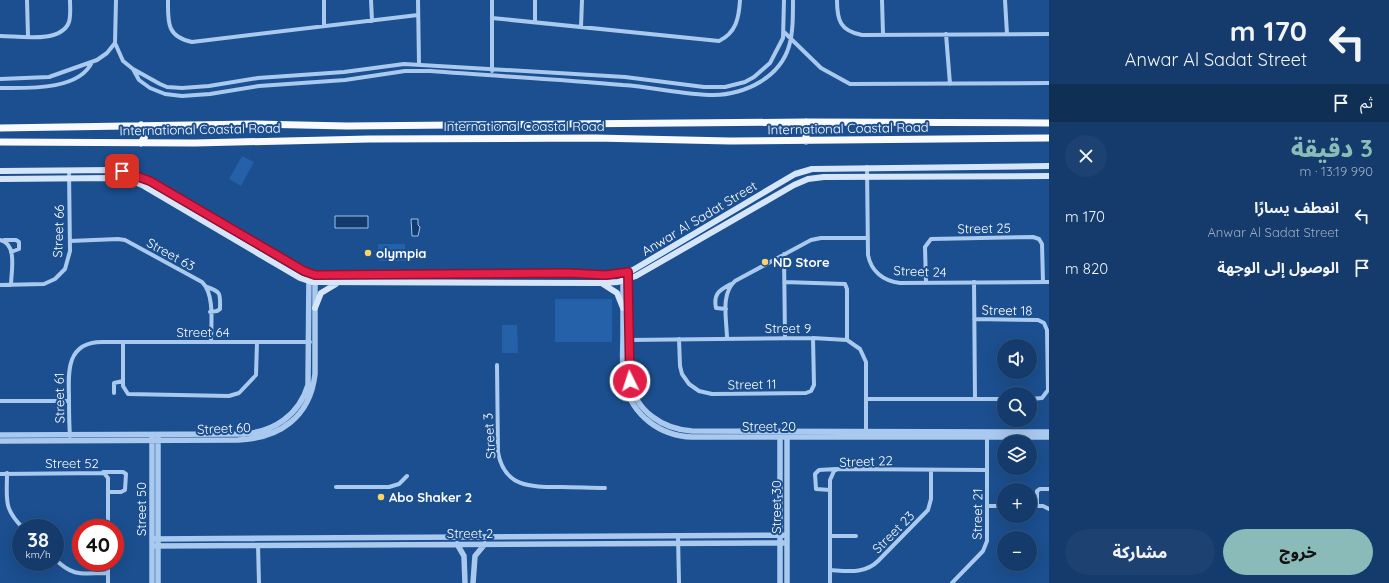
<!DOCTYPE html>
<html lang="ar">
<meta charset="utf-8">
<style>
:root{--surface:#143b6b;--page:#1d4271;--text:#f1f3f6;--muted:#9dadc1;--line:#33557e;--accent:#8bbbb9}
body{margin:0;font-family:Quicksand,"Noto Sans Arabic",sans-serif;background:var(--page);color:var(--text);direction:rtl;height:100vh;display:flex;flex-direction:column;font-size:15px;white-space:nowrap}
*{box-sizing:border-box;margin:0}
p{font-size:13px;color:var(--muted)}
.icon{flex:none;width:22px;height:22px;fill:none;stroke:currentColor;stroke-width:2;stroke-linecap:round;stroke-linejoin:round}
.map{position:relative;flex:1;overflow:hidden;direction:ltr}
.sheet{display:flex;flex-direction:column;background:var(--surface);width:340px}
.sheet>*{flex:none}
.banner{background:#143b6b;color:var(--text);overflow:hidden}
.fabs{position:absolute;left:997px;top:339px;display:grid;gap:8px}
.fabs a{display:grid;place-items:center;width:40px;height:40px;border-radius:50%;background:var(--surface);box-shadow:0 4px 16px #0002,0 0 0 1px var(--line);font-size:20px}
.speed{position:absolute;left:12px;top:519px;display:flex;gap:8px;font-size:20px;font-weight:700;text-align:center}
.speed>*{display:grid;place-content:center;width:52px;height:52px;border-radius:50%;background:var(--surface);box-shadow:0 4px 16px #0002,0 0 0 1px var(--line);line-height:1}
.speed small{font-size:10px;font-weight:400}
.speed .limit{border:6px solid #d22;background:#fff;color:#111}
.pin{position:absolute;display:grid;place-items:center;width:34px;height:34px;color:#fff;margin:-17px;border-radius:8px;box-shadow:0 2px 6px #0006}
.me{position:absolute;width:44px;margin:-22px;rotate:356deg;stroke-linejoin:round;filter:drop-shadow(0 0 3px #0008)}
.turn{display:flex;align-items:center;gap:14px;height:84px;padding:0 16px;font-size:18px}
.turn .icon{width:52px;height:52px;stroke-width:2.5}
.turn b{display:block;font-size:28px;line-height:34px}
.then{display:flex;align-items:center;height:38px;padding:0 16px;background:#0003;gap:8px;font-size:15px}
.round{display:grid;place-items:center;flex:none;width:42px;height:42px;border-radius:21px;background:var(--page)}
.summary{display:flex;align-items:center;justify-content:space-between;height:68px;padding:0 16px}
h1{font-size:24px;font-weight:800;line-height:30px;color:var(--accent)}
.primary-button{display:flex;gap:8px;margin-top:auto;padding:8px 16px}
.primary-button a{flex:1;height:46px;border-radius:24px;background:var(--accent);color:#111;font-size:16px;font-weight:800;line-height:46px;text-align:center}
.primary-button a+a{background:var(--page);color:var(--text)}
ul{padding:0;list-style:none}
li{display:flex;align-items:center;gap:12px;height:52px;padding:0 16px}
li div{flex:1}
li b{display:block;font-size:15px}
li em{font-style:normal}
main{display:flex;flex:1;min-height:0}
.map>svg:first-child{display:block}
</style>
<main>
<section class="sheet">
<div class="banner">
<div class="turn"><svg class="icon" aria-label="left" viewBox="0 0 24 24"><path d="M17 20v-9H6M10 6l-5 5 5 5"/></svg><div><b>170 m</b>Anwar Al Sadat Street</div></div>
<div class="then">ثم<svg class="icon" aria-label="arrive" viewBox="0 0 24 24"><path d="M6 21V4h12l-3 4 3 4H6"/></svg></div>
</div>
<div class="summary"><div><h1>3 دقيقة</h1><p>990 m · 13:19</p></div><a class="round"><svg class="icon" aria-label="close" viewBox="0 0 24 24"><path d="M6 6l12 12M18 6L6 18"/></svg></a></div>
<ul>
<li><svg class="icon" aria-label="left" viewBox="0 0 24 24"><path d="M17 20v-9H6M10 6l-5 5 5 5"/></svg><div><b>انعطف يسارًا</b><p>Anwar Al Sadat Street</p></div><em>170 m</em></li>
<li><svg class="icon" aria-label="arrive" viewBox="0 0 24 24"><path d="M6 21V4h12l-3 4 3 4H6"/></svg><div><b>الوصول إلى الوجهة</b></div><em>820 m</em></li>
</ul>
<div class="primary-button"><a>خروج</a><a>مشاركة</a></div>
</section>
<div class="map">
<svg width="1049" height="583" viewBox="0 0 1049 583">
<rect width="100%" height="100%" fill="#1b4f8f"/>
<path fill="#2461a8" d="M 242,156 L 254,162 L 241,186 L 229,179 Z
M 378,244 L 405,244 L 406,261 L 379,261 Z
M 555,299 L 612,299 L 612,342 L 555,342 Z
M 502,325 L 517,325 L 518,353 L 502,353 Z"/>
<path fill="#123a6d" stroke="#9cc4f0" d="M 335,216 L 368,216 L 368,228 L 335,228 Z
M 411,219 L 418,219 L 418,225 L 420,227 L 418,236 L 412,236 Z"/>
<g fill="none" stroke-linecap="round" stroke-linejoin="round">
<path stroke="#a9c9ee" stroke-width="4" d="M 27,0 L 28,36
M 116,0 L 115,43 L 123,61 L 133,69 L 160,84 L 167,87 L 182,88 L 209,86 L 258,78 L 344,72 L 404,64 L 625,77 L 704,87 L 725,87 L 745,82 L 754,77 L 770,63 L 783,38 L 784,0
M 168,0 C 168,21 166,37 192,42 L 418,15
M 324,0 L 324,26
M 371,0 L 372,21
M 418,0 L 419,64
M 837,0 C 837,20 840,31 862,35 L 1049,34
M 882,0 L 883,34
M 1005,0 L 1007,34
M 492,18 L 719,41 C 736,33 739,18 740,0
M 535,22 L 535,0
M 581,27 L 582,0
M 784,32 L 821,68 L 850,84 L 1049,83
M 946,34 L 950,84
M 0,36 C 19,36 61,44 69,22 C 71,15 70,7 70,0
M 133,69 L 139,80 L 150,88 L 165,94 L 182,96 L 210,94 L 259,86 L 345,80 L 405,71 L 430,71 C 494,76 559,79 623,85 C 653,87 684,95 714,95 C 729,95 747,90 760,82 C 793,62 793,35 793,0
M 492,71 L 492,0
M 0,79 L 49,77 L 97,60 L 107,53 L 115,43
M 0,88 C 26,88 79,91 92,62
M 867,167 L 868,255 C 871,271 883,281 900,283 L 1049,282
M 0,240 C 18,244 11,272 11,285
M 4,240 L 16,240 L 19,242 L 19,249 L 11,252
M 70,241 L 118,239 L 125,240 L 202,282 C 215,294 211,325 211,342
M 784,254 L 785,338
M 784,282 L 845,284 L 847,289 L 847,340
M 926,282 L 925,247 L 931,239 L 1033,237 L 1039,239 L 1042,244 L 1043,282
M 974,282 L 975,399
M 0,285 L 44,284 L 55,279 L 65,269 L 70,251 L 69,170
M 207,287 C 222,292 220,294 220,309 L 217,311 L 210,312
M 726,309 L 716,308 C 713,293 720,290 731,284
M 974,319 L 1038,320 L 1044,323 L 1047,330 L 1048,390 L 1042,398 L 1030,399
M 679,339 L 680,366 L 682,374 L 689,384 L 699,391 L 712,394 L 806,393 L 811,391 L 814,385 L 813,338
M 727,339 C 727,321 720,294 735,281 L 811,240 L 821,238 L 868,238
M 627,340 L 813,338 L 847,340 L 860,349 L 866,362 L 866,433
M 123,342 L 123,386 L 128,394 L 229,396 L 239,393 L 256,375 L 257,342
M 497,365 L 498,452 C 504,488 532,487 561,487 C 576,487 591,488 605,488
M 114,393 L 114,383 L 123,381
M 866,399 L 1004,399
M 0,401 L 69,401
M 70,436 C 69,423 69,409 69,396 C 68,371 67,342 102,342 L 310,342
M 103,472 L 123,472 L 126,474 L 125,490 L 121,492 L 108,492
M 7,473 C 7,500 3,508 23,528
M 0,474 L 104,473 L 108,478 L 108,528
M 336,487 L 389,487 L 399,484 L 407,476
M 830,490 L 816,489 L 815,474 L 819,470 L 836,469
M 988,506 L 1004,506
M 1030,506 L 1043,506 L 1049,509
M 1037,506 L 1037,491 L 1040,489 L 1049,489
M 678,536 L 679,583
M 830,536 L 856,536
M 258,545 L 259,583
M 55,559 C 74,578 83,573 108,573
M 108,562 L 108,583
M 830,570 C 848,571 865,574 878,561 L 928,510 L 931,499 L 931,470
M 830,583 L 830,480 L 834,471 L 838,469 L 987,470
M 952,583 L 983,551 L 987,541 L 987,435"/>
<path stroke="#a9c9ee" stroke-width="5.5" d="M 623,273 C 623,293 623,314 623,335 C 623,351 621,368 625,384 C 632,415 660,436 692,437 L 1049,437
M 628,275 C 628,295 628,315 629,336 C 629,351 627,367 630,381 C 636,411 662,429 692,431 L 1049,432
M 0,435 L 243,434 C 274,432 299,415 308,385 L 309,273
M 780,435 L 780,583
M 787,435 L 787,583
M 152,437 L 152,583
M 158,437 L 158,583
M 0,441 L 238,440 C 279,438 310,418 315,374 L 315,275
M 152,539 L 787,535
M 457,544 L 464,556 L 465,583
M 152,546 L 787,543
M 473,583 L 475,556 L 485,544"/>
<path stroke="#d6e6fa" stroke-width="6" d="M 0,171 L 114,170 L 131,173 L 150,181 L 304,271 L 318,275 L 568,273 C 590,274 612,277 633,270 L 795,174 L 812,169 L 1049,166
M 0,179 L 112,178 L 130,180 L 142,185 L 300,278 L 312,282 L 600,283 L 618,282 L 636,276 L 794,185 L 808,179 L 824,177 L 1049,176
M 603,284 L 617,293 L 623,308
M 315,308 L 321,293 L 336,284"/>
<path stroke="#f8faff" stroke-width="7" d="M 806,122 L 806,141
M 141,125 C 146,131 146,137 141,143
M 0,128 L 253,124 L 347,126 L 806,122 L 1049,123
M 0,142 L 195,143 L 369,139 L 595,138 L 730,141 L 1049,138"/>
</g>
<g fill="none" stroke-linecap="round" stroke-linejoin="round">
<g stroke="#92132f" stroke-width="10">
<path id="route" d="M 122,171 L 150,181 L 304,271 L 315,275 L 568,273 L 606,275 L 628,272 L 630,381"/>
</g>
<use href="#route" stroke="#e11d48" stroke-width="7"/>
</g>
<g fill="#ffd166" stroke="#1b4f8f" stroke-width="1.5">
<circle cx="368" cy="253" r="4"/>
<circle cx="765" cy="262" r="4"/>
<circle cx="381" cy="497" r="4"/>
</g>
<g text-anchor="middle" stroke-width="4" stroke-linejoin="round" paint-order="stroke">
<g font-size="13" fill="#fff" stroke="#1b4f8f">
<text x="524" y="131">International Coastal Road</text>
<text transform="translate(848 128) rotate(-1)" y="5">International Coastal Road</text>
<text transform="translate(200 129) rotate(-1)" y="5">International Coastal Road</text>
<text transform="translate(699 218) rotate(-31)" y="5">Anwar Al Sadat Street</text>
<text transform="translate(984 228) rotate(-1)" y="5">Street 25</text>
<text transform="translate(58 231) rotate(-88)" y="5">Street 66</text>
<text transform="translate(171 254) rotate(29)" y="5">Street 63</text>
<text transform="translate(920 271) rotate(2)" y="5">Street 24</text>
<text transform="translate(1007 310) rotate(1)" y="5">Street 18</text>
<text x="788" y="333">Street 9</text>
<text x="203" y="337">Street 64</text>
<text transform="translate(752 384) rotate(-1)" y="5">Street 11</text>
<text transform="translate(59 398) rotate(-91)" y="5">Street 61</text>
<text x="769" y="431">Street 20</text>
<text transform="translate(224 428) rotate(-2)" y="5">Street 60</text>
<text transform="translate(489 436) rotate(-94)" y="5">Street 3</text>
<text transform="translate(866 461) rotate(-2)" y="5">Street 22</text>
<text x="72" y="468">Street 52</text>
<text transform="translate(776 507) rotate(-90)" y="5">Street 30</text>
<text transform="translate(141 509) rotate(-90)" y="5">Street 50</text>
<text transform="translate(977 514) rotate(-89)" y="5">Street 21</text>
<text transform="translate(893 532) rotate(-45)" y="5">Street 23</text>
<text x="470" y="538">Street 2</text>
</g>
<g font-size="13" font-weight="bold" fill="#fff" stroke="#1b4f8f" text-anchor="start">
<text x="376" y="258">olympia</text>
<text x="773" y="267">ND Store</text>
<text x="389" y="502">Abo Shaker 2</text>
</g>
</g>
</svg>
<div class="fabs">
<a><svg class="icon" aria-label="sound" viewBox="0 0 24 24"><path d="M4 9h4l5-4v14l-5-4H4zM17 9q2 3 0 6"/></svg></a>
<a><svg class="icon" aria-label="search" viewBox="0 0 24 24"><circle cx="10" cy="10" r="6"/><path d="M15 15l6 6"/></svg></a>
<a><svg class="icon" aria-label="layers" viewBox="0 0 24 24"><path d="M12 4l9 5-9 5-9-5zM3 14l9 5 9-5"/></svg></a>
<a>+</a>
<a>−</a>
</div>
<div class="speed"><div>38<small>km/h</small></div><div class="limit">40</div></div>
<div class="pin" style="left:122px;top:171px;background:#d93025"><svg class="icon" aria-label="arrive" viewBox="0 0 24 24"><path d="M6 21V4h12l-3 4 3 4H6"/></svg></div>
<svg class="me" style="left:630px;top:381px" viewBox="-20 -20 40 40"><circle r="17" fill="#e11d48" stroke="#fff" stroke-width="3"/><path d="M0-11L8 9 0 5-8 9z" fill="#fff"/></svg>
</div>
</main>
